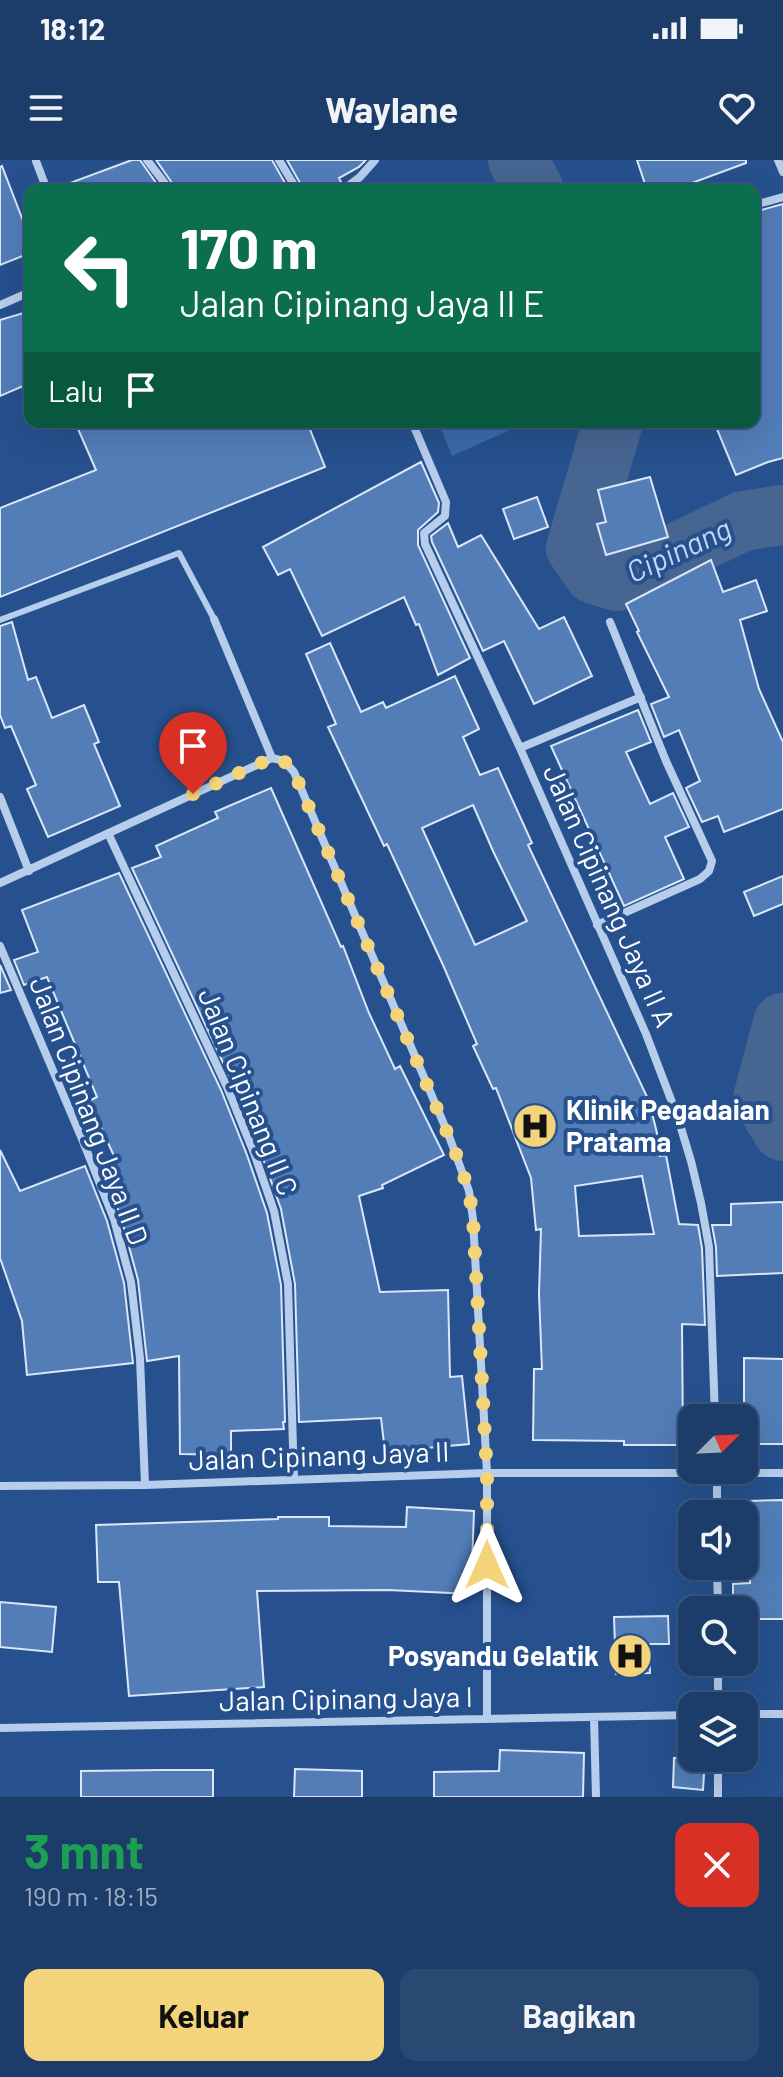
<!DOCTYPE html>
<html lang="id">
<meta charset="utf-8">
<style>
:root{--surface:#1c3d6a;--page:#294872;--text:#f1f3f6;--muted:#a0aec1;--line:#3a567e;--accent:#f4d47b}
body{margin:0;font-family:Barlow,sans-serif;background:var(--page);color:var(--text);height:100vh;display:flex;flex-direction:column;font-size:30px;white-space:nowrap}
*{box-sizing:border-box;margin:0}
p{font-size:26px;color:var(--muted)}
.icon{flex:none;width:44px;height:44px;fill:none;stroke:currentColor;stroke-width:2;stroke-linecap:round;stroke-linejoin:round}
.map{position:relative;height:1637px;overflow:hidden}
.side{display:flex;flex-direction:column;background:var(--surface);flex:1}
.side>*{flex:none}
.guide{position:absolute;left:24px;top:24px;width:736px;height:244px;border-radius:16px;box-shadow:0 8px 32px #0002,0 0 0 2px var(--line);background:#0b6e4f;color:#fff;overflow:hidden}
.needle{width:52px;rotate:66deg}
.buttons{position:absolute;left:678px;top:1244px;display:grid;gap:16px}
.buttons a{display:grid;place-items:center;width:80px;height:80px;border-radius:16px;background:var(--surface);box-shadow:0 8px 32px #0002,0 0 0 2px var(--line);font-size:40px}
.pin{position:absolute;display:grid;place-items:center;width:68px;height:68px;color:#fff;margin:-82px -34px;border-radius:50% 50% 50% 0;rotate:-45deg;box-shadow:0 0 8px #0007}
.pin .icon{rotate:45deg}
.me{position:absolute;width:88px;margin:-44px;rotate:0deg;stroke-linejoin:round;filter:drop-shadow(0 0 6px #0008)}
.turn{display:flex;align-items:center;gap:28px;height:168px;padding:0 24px;font-size:36px}
.turn .icon{width:104px;height:104px;stroke-width:2.5}
.turn b{display:block;font-size:56px;line-height:68px}
.then{display:flex;align-items:center;height:76px;padding:0 24px;background:#0003;gap:16px;font-size:30px}
.round{display:grid;place-items:center;flex:none;width:84px;height:84px;border-radius:16px;background:var(--page)}
.overview{display:flex;align-items:center;justify-content:space-between;height:136px;padding:0 24px}
h1{font-size:48px;font-weight:700;line-height:60px;color:#1e9e55}
.primary-button{display:flex;gap:16px;margin-top:auto;padding:16px 24px}
.primary-button a{flex:1;height:92px;border-radius:16px;background:var(--accent);color:#111;font-size:32px;font-weight:700;line-height:92px;text-align:center}
.primary-button a+a{background:var(--page);color:var(--text)}
.status{display:flex;justify-content:space-between;align-items:center;height:56px;padding:0 40px;background:var(--surface);direction:ltr}
.status svg{height:22px;fill:currentColor}
header{display:flex;justify-content:space-between;align-items:center;height:104px;padding:0 24px;background:var(--surface);font-size:36px;font-weight:700}
.map>svg:first-child{display:block}
</style>
<div class="status"><b>18:12</b><svg viewBox="0 0 49 12"><path d="M0 12V9h3v3zM5 12V6h3v6zM10 12V3h3v9zM15 12V0h3v12zM26 1h20v11H26zM47 4h2v5h-2z"/></svg></div>
<header><svg class="icon" aria-label="menu" viewBox="0 0 24 24"><path d="M4 6h16M4 12h16M4 18h16"/></svg>Waylane<svg class="icon" aria-label="heart" viewBox="0 0 24 24"><path d="M12 20l-8-8c-3-5 5-10 8-4 3-6 11-1 8 4z"/></svg></header>
<div class="map">
<svg width="783" height="1637" viewBox="0 0 783 1637">
<rect width="100%" height="100%" fill="#26518e"/>
<path fill="#3a6bab" d="M 438,262 L 528,262 L 452,296 Z"/>
<g fill="none" stroke-linecap="round" stroke-linejoin="round">
<path stroke="#466590" stroke-width="60" d="M 518,0 L 534,30
M 613,262 L 576,388 L 594,414 L 617,421 L 743,361 L 783,355
M 783,863 L 763,939 L 783,971"/>
</g>
<path fill="#527db7" stroke="#dbe7f8" stroke-width="2" fill-rule="evenodd" d="M 132,0 L 140,0 L 161,30 L 60,30 L 59,27 Z
M 156,0 L 272,0 L 289,30 L 177,30 Z
M 287,0 L 366,0 L 359,7 L 339,18 L 341,22 L 336,30 L 304,30 Z
M 637,0 L 746,0 L 746,3 L 673,30 L 647,30 Z
M 2,6 L 30,79 L 30,93 L 0,105 L 0,7 Z
M 783,44 L 783,298 L 768,302 L 736,315 L 714,262 L 754,262 L 754,52 Z
M 30,151 L 30,223 L 0,236 L 0,160 Z
M 75,262 L 307,262 L 325,307 L 0,437 L 0,348 L 96,310 Z
M 421,302 L 439,343 L 438,352 L 418,370 L 418,385 L 470,498 L 438,515 L 419,464 L 416,465 L 404,437 L 322,476 L 290,409 L 278,415 L 263,387 Z
M 650,317 L 668,377 L 606,395 L 597,364 L 606,362 L 598,330 Z
M 537,337 L 548,367 L 514,379 L 503,349 Z
M 448,363 L 458,387 L 481,375 L 539,469 L 564,457 L 592,516 L 534,544 L 504,481 L 483,491 L 432,382 L 431,376 Z
M 711,400 L 723,432 L 756,420 L 767,451 L 740,460 L 759,529 L 783,582 L 783,649 L 724,672 L 718,656 L 702,662 L 686,628 L 700,621 L 679,570 L 664,577 L 651,544 L 669,537 L 637,472 L 639,471 L 626,444 Z
M 12,462 L 28,520 L 36,517 L 52,558 L 84,545 L 99,582 L 94,584 L 120,646 L 48,677 L 27,629 L 36,625 L 11,566 L 5,568 L 0,555 L 0,466 Z
M 330,483 L 361,552 L 383,542 L 386,548 L 455,516 L 479,569 L 463,577 L 480,615 L 498,608 L 532,683 L 528,685 L 649,941 L 657,973 L 660,996 L 666,995 L 679,1064 L 698,1065 L 702,1088 L 705,1165 L 682,1164 L 683,1285 L 624,1285 L 624,1281 L 533,1280 L 534,1209 L 542,1209 L 539,1134 L 541,1069 L 536,1070 L 531,1018 L 496,928 L 493,929 L 473,886 L 477,884 L 443,805 L 387,684 L 384,686 L 328,567 L 336,564 L 306,494 ZM 473,645 L 493,691 L 527,761 L 475,785 L 422,668 ZM 642,1016 L 654,1074 L 579,1076 L 575,1026 Z
M 638,550 L 651,582 L 626,592 L 650,644 L 673,633 L 689,667 L 665,677 L 684,719 L 624,746 L 551,586 Z
M 271,628 L 341,787 L 343,786 L 369,853 L 395,909 L 400,906 L 444,995 L 382,1025 L 383,1028 L 359,1036 L 380,1132 L 448,1130 L 450,1217 L 462,1216 L 469,1284 L 385,1292 L 381,1258 L 299,1262 L 295,1124 L 281,1049 L 260,990 L 233,924 L 132,708 L 161,697 L 156,686 L 218,658 L 215,652 Z
M 119,713 L 221,930 L 247,995 L 267,1053 L 281,1125 L 285,1262 L 283,1262 L 284,1269 L 231,1271 L 231,1295 L 180,1294 L 179,1196 L 147,1201 L 138,1120 L 121,1057 L 99,1002 L 114,996 L 89,941 L 97,937 L 47,817 L 24,825 L 14,800 L 38,792 L 22,750 Z
M 783,716 L 783,744 L 754,756 L 744,732 Z
M 0,805 L 11,830 L 0,833 Z
M 0,990 L 20,1031 L 85,1006 L 107,1061 L 124,1123 L 133,1203 L 27,1215 L 22,1161 L 0,1098 Z
M 783,1042 L 783,1113 L 717,1116 L 716,1087 L 712,1065 L 731,1065 L 731,1044 Z
M 744,1198 L 783,1199 L 783,1284 L 744,1284 Z
M 783,1340 L 783,1459 L 744,1459 L 744,1450 L 733,1450 L 733,1424 L 750,1423 L 747,1341 Z
M 407,1347 L 474,1351 L 471,1434 L 388,1430 L 257,1431 L 264,1527 L 129,1536 L 119,1422 L 98,1422 L 96,1365 L 278,1359 L 278,1357 L 329,1357 L 329,1366 L 406,1367 Z
M 0,1442 L 56,1447 L 52,1492 L 0,1487 Z
M 668,1456 L 669,1484 L 649,1484 L 650,1513 L 616,1514 L 614,1457 Z
M 500,1590 L 584,1593 L 583,1637 L 434,1637 L 434,1612 L 499,1611 Z
M 674,1598 L 705,1598 L 703,1630 L 673,1627 Z
M 295,1609 L 362,1611 L 362,1637 L 294,1637 Z
M 162,1610 L 213,1610 L 213,1637 L 81,1637 L 81,1611 Z"/>
<g fill="none" stroke-linecap="round" stroke-linejoin="round">
<path stroke="#b6cdeb" stroke-width="6" d="M 0,460 L 179,393 L 214,459"/>
<path stroke="#b6cdeb" stroke-width="8" d="M 147,0 L 170,30
M 279,0 L 297,30
M 778,0 L 783,12
M 36,1 L 47,30
M 343,30 L 360,17 L 375,0
M 754,45 L 783,37
M 0,145 L 30,132
M 412,262 L 446,342 L 445,356 L 424,373 L 425,384 L 520,588 L 646,874 L 678,958 L 691,1001 L 701,1043 L 709,1087 L 715,1258
M 214,459 L 272,598
M 520,588 L 641,537
M 272,598 L 284,601 L 294,612 L 449,976 L 469,1031 L 473,1059 L 487,1313 L 487,1558
M 0,637 L 29,711
M 108,673 L 227,927 L 254,993 L 274,1051 L 288,1124 L 294,1319
M 0,723 L 272,598
M 597,765 L 700,719 L 709,711 L 712,701 L 666,601 L 610,462
M 0,786 L 82,979 L 114,1059 L 131,1122 L 140,1198 L 145,1325
M 717,1311 L 717,1354
M 0,1326 L 145,1325 L 487,1313 L 783,1313
M 717,1406 L 718,1450
M 718,1502 L 718,1546
M 744,1554 L 783,1554
M 594,1557 L 596,1637
M 0,1568 L 692,1555
M 718,1598 L 718,1637"/>
</g>
<g fill="none" stroke-linecap="round" stroke-linejoin="round">
<path stroke="#f4d47b" stroke-width="14" stroke-dasharray="0 25.2" d="M 193,634 L 272,598 L 284,601 L 294,612 L 455,991 L 469,1031 L 473,1059 L 487,1313 L 487,1405"/>
</g>
<defs>
<g id="hospital-disc" transform="scale(2.3)"><circle r="9.5" fill="#f4d47b" stroke="#26518e"/><path d="M-5-5h3v3.5h4V-5h3V5h-3V1.5h-4V5h-3Z" fill="#111"/></g>
</defs>
<g fill-rule="evenodd">
<use href="#hospital-disc" x="535" y="966"/>
<use href="#hospital-disc" x="630" y="1496"/>
</g>
<g text-anchor="middle" stroke-width="8" stroke-linejoin="round" paint-order="stroke">
<g font-size="28" fill="#fff" stroke="#26518e">
<text transform="translate(609 736) rotate(66)" y="10">Jalan Cipinang Jaya II A</text>
<text transform="translate(248 932) rotate(68)" y="10">Jalan Cipinang II C</text>
<text transform="translate(89 951) rotate(69)" y="10">Jalan Cipinang Jaya II D</text>
<text transform="translate(319 1296) rotate(-2)" y="10">Jalan Cipinang Jaya II</text>
<text transform="translate(346 1539) rotate(-1)" y="10">Jalan Cipinang Jaya I</text>
</g>
<g font-size="28" font-weight="bold" fill="#fff" stroke="#26518e" text-anchor="start">
<text x="566" y="960">Klinik Pegadaian<tspan x="566" dy="32">Pratama</tspan></text>
<text x="599" y="1506" text-anchor="end">Posyandu Gelatik</text>
</g>
<g font-size="30" font-style="italic" fill="#c2d7f2" stroke="#26518e">
<text transform="translate(679 391) rotate(-25)" y="10">Cipinang</text>
</g>
</g>
</svg>
<div class="buttons">
<a><svg class="needle" viewBox="-14 -14 28 28"><path d="M0-13l5 13h-10z" fill="#e53935"/><path d="M0 13l5-13h-10z" fill="#a0aec1"/></svg></a>
<a><svg class="icon" aria-label="sound" viewBox="0 0 24 24"><path d="M4 9h4l5-4v14l-5-4H4zM17 9q2 3 0 6"/></svg></a>
<a><svg class="icon" aria-label="search" viewBox="0 0 24 24"><circle cx="10" cy="10" r="6"/><path d="M15 15l6 6"/></svg></a>
<a><svg class="icon" aria-label="layers" viewBox="0 0 24 24"><path d="M12 4l9 5-9 5-9-5zM3 14l9 5 9-5"/></svg></a>
</div>
<div class="pin" style="left:193px;top:634px;background:#d93025"><svg class="icon" aria-label="arrive" viewBox="0 0 24 24"><path d="M6 21V4h12l-3 4 3 4H6"/></svg></div>
<svg class="me" style="left:487px;top:1405px" viewBox="-20 -20 40 40"><path d="M0-17L14 15 0 8-14 15z" fill="#f4d47b" stroke="#fff" stroke-width="4"/></svg>
<div class="guide">
<div class="turn"><svg class="icon" aria-label="left" viewBox="0 0 24 24"><path d="M17 20v-9H6M10 6l-5 5 5 5"/></svg><div><b>170 m</b>Jalan Cipinang Jaya II E</div></div>
<div class="then">Lalu<svg class="icon" aria-label="arrive" viewBox="0 0 24 24"><path d="M6 21V4h12l-3 4 3 4H6"/></svg></div>
</div>
</div>
<section class="side">
<div class="overview"><div><h1>3 mnt</h1><p>190 m · 18:15</p></div><a class="round" style="background:#d93025;color:#fff"><svg class="icon" aria-label="close" viewBox="0 0 24 24"><path d="M6 6l12 12M18 6L6 18"/></svg></a></div>
<div class="primary-button"><a>Keluar</a><a>Bagikan</a></div>
</section>
